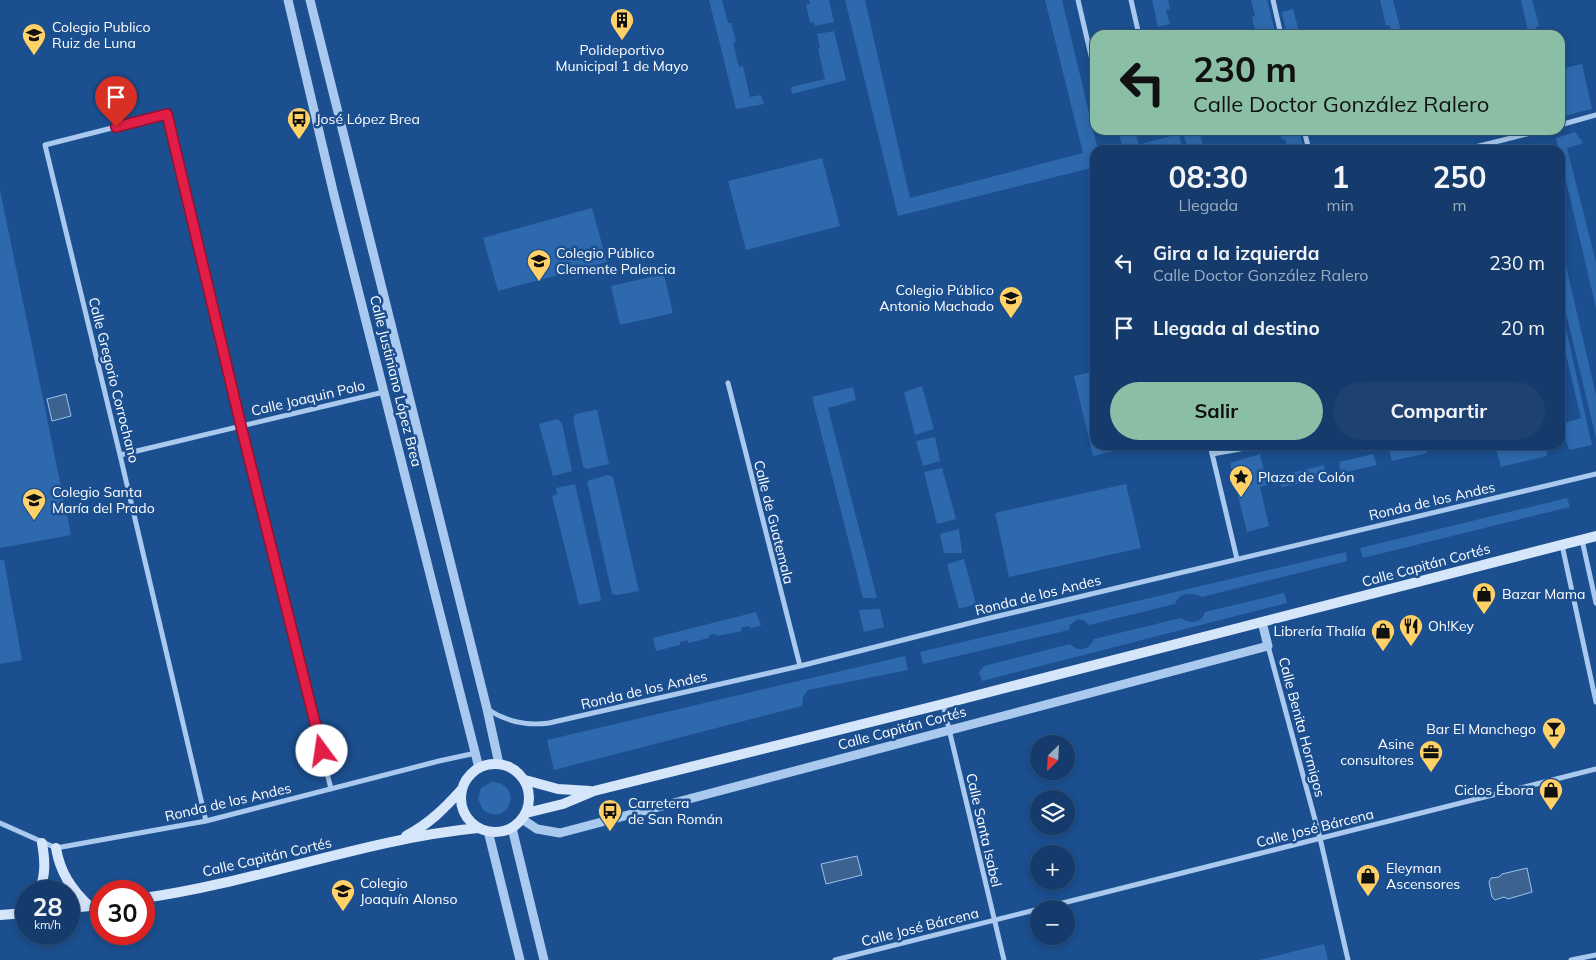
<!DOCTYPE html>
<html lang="es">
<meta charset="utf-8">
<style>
:root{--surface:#143b6b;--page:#1d4271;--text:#f1f3f6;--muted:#9dadc1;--line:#33557e;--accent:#8abfa5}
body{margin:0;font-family:Mulish,sans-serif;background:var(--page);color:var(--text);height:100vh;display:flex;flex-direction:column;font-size:19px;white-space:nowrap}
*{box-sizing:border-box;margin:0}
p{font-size:16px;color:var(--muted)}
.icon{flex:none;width:28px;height:28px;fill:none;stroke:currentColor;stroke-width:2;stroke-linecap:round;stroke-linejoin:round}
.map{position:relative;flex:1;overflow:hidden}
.panel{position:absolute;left:1090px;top:145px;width:475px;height:305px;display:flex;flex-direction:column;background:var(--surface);border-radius:15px;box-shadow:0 2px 8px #0003,0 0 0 1px var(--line)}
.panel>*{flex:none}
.hud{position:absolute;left:1090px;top:30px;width:475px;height:105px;border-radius:15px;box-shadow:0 2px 8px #0003,0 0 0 1px var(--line);background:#8abfa5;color:#111;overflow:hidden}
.needle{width:32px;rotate:204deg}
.fabs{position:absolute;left:1030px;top:735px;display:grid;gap:10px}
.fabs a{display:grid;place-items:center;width:45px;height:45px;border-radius:50%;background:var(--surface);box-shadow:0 2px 8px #0003,0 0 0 1px var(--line);font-size:25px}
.speed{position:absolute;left:15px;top:880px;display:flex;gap:10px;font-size:25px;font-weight:700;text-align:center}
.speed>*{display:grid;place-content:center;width:65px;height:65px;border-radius:50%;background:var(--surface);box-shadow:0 2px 8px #0003,0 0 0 1px var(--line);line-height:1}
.speed small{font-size:12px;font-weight:400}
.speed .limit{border:8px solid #d22;background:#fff;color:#111}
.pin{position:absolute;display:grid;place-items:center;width:42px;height:42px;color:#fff;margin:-51px -21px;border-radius:50% 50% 50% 0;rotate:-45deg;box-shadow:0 0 5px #0007}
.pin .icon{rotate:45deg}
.me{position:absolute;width:55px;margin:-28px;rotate:346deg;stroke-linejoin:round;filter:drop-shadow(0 0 4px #0008)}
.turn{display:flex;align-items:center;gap:18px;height:105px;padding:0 20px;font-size:22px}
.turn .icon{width:65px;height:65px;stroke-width:2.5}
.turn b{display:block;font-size:35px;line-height:42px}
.eta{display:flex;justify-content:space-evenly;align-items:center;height:85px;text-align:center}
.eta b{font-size:30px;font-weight:700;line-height:35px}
.button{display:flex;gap:10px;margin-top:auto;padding:10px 20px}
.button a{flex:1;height:58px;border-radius:30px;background:var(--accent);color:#111;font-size:20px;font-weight:700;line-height:58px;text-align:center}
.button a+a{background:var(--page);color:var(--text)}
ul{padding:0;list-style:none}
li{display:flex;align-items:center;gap:15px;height:65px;padding:0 20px}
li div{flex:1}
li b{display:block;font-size:19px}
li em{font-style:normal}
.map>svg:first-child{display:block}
</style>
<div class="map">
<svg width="1596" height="960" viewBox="0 0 1596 960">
<rect width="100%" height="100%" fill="#1b4f8f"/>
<path fill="#2e69ad" d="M 709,0 L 722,0 L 728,23 L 731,23 L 736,41 L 733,43 L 739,67 L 743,66 L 750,97 L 761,95 L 764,104 L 736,109 Z
M 809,0 L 829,0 L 834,22 L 815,26 L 814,22 L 810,23 L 806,5 L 810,4 Z
M 845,0 L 865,0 L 910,198 L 1083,153 L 1045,0 L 1062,0 L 1098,150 L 1095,150 L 1095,167 L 898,216 Z
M 1152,0 L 1168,0 L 1170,9 L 1166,10 L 1170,24 L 1158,27 Z
M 1251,0 L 1267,0 L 1276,35 L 1256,35 L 1252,17 L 1255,16 Z
M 1380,0 L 1393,0 L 1402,35 L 1392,35 L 1389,25 L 1386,26 Z
M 1521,0 L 1532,0 L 1539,26 L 1535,28 L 1537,35 L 1529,35 Z
M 1293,9 L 1300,35 L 1287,35 L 1282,12 Z
M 834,31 L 846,80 L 792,94 L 791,87 L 825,79 L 818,49 L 820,48 L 817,34 Z
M 1582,64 L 1592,109 L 1564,116 L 1560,97 L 1560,69 Z
M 1118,130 L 1135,130 L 1140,150 L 1123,150 Z
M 1191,130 L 1196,130 L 1197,135 L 1200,134 L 1204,150 L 1188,150 L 1183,132 Z
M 1279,130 L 1299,130 L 1304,150 L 1288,150 L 1285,139 L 1282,140 Z
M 1575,132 L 1583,143 L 1567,148 L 1596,262 L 1596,308 L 1556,138 Z
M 1179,134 L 1183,150 L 1168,150 L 1168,148 L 1159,150 L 1145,150 L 1144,143 Z
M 822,158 L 840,226 L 746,250 L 728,181 Z
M 0,190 L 71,535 L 0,548 Z
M 592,208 L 607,262 L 498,291 L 483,238 Z
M 1560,240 L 1596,395 L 1596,438 L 1560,288 Z
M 664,274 L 673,313 L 620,325 L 611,286 Z
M 1560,302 L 1592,445 L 1569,450 L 1561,424 L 1581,418 L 1560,329 Z
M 1095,371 L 1095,445 L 1135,446 L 1093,456 L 1074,376 Z
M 922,386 L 934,429 L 915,435 L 904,392 Z
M 853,387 L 856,400 L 828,408 L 877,598 L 863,598 L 812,397 Z
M 595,410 L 597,410 L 609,464 L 586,469 L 583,466 L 573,418 L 576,414 Z
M 557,419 L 562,423 L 572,471 L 553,476 L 539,424 Z
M 935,437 L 940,461 L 923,466 L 916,441 Z
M 1412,445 L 1425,445 L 1427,453 L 1392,461 L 1389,450 Z
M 1495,445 L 1545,445 L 1547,456 L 1501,467 Z
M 1260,454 L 1267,485 L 1260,487 L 1269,526 L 1247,532 L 1230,463 Z
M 1373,454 L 1377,465 L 1341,473 L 1339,462 Z
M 1324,465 L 1327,477 L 1282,487 L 1279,476 Z
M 942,468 L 956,519 L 937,524 L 924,472 Z
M 608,475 L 613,477 L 639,591 L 617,595 L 612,594 L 587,481 Z
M 575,484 L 601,598 L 600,601 L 579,605 L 552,496 L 557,494 L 556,488 Z
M 1126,484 L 1141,548 L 1009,577 L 995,513 Z
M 1567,498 L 1570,507 L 1363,558 L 1360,548 Z
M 959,529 L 962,553 L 944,553 L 940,534 Z
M 1346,552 L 1347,561 L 1202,597 C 1192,592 1180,592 1175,604 L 1089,625 L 1084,620 L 1078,619 L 1070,625 L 1069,630 L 923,664 L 920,652 Z
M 964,559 L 976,604 L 959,609 L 947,564 Z
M 0,560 L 4,560 L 22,660 L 0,664 Z
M 1284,593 L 1287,603 L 982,681 L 979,672 L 984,666 L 1070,644 L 1077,649 C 1086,650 1090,647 1094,639 L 1181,618 C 1190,624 1201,624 1205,612 Z
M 880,609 L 884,627 L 864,632 L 859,610 Z
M 756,612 L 761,626 L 750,628 L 749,626 L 741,628 L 742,631 L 717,636 L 716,634 L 709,635 L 709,638 L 688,643 L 688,640 L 680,642 L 680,645 L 656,651 L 653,638 Z
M 905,656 L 908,670 L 808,690 L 803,697 L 802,706 L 554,770 L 547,740 Z
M 492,782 C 524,783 510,829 483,810 L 478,799 L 481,788 Z
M 1324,944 L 1328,960 L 1259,960 Z"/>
<path fill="#3c6290" stroke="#9cc4f0" d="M 66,394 L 71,416 L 52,421 L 47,399 Z
M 857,856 L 862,875 L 826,884 L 821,864 Z
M 1527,868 L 1532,892 L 1508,899 L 1504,897 L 1495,900 L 1492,897 L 1489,882 L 1491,878 L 1499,877 L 1502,874 Z"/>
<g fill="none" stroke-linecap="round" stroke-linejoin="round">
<path stroke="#a9c9ee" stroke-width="5" d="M 1078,0 L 1095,73
M 1131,0 L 1139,35
M 1273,0 L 1281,35
M 1560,125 L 1596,115
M 1304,130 L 1309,150
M 1463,150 L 1543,130
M 728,383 L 800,666
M 1210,445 L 1237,559
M 1212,454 L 1240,449 L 1244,445
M 120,455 L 384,392
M 1582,540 L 1596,603
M 1562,545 L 1596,702
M 1268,646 L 1320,838 L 1348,960
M 943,704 L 1004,960
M 487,709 C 507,722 526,726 549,723 L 800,666 L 990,618 L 1596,474
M 206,821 L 120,455 L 45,145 L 167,114 L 241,426 L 331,789
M 0,823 L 56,848 L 206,821 L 439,761 L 476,753
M 1039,909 L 1596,769
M 835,960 L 1039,909
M 1571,960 L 1596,955"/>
<path stroke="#a9c9ee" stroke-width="9" d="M 288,0 L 334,195 L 479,768
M 310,0 L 487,709 L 499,764
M 522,819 L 537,829 L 560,833 L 1268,646 L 1262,622
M 512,828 L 544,960
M 488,831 L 520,960"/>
<path stroke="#d6e6fa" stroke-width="10" d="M461 798a34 34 0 1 1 68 0a34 34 0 1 1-68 0Z
M 525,780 L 558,789 L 590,791
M 526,813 L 563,804 L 594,791 L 943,704 L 1596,536
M 406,836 C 429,824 445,808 462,789
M 56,848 C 60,872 71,889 89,906
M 39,891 C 46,875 45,860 42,843
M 144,898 C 257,882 365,839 478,828
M 69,908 L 101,905
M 0,915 L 26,913"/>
</g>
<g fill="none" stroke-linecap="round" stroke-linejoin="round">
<g stroke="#92132f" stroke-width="12">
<path id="route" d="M 116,127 L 167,114 L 241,426 L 322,751"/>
</g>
<use href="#route" stroke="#e11d48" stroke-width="9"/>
</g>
<defs>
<g id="building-pin" transform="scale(1.25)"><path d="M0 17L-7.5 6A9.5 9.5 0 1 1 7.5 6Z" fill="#ffd166" stroke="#1b4f8f"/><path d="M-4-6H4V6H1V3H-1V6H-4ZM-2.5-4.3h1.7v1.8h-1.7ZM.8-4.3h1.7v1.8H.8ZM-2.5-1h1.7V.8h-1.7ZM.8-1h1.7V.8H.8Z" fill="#111"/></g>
<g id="school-pin" transform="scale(1.25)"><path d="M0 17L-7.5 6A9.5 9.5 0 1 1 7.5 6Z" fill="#ffd166" stroke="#1b4f8f"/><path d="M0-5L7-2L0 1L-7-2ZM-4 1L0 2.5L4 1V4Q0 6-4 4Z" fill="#111"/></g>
<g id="bus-pin" transform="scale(1.25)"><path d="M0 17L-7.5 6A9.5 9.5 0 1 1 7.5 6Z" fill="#ffd166" stroke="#1b4f8f"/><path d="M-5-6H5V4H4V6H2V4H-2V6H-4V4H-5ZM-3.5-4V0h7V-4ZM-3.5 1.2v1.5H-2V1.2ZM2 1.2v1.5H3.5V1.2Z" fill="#111"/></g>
<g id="sight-pin" transform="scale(1.25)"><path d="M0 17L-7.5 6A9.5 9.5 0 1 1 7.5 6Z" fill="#ffd166" stroke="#1b4f8f"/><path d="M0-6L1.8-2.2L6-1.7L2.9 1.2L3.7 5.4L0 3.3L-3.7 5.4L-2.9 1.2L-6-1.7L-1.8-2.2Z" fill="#111"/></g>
<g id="shop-pin" transform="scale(1.25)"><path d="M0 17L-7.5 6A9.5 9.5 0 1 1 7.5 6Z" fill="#ffd166" stroke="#1b4f8f"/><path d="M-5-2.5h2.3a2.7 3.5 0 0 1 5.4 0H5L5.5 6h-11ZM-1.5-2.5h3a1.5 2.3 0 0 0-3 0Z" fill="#111"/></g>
<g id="restaurant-pin" transform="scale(1.25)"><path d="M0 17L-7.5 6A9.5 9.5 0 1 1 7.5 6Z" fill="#ffd166" stroke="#1b4f8f"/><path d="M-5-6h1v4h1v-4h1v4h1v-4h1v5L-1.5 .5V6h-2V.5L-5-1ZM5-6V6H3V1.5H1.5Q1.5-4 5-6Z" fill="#111"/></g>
<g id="bar-pin" transform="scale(1.25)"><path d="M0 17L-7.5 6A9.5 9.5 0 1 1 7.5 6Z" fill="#ffd166" stroke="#1b4f8f"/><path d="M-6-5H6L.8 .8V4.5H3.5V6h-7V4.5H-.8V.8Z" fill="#111"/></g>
<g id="office-pin" transform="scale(1.25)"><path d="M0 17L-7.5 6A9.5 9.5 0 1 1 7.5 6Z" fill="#ffd166" stroke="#1b4f8f"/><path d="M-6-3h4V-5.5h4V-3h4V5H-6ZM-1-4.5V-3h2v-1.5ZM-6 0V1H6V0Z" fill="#111"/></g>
</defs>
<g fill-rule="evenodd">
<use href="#building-pin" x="622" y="20"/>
<use href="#school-pin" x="34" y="35"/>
<use href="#bus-pin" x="299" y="119"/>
<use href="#school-pin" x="539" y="261"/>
<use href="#school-pin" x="1011" y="298"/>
<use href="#sight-pin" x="1241" y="477"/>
<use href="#school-pin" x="34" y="500"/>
<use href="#shop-pin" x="1484" y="594"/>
<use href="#restaurant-pin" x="1411" y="626"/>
<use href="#shop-pin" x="1383" y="631"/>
<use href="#bar-pin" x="1554" y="729"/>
<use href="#office-pin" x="1431" y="752"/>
<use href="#shop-pin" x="1551" y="790"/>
<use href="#bus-pin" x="610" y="811"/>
<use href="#shop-pin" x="1368" y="876"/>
<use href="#school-pin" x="343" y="891"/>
</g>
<g text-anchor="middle" stroke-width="5" stroke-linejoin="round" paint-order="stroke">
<g font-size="14" fill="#fff" stroke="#1b4f8f" text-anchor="start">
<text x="52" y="32">Colegio Publico<tspan x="52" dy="16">Ruiz de Luna</tspan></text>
<text x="622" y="55" text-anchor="middle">Polideportivo<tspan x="622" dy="16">Municipal 1 de Mayo</tspan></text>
<text x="316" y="124">José López Brea</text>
<text x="556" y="258">Colegio Público<tspan x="556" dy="16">Clemente Palencia</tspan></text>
<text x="994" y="295" text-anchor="end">Colegio Público<tspan x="994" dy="16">Antonio Machado</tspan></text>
<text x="1258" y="482">Plaza de Colón</text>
<text x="52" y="497">Colegio Santa<tspan x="52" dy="16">María del Prado</tspan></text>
<text x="1502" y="599">Bazar Mama</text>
<text x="1428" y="631">Oh!Key</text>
<text x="1366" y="636" text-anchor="end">Librería Thalía</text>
<text x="1536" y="734" text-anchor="end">Bar El Manchego</text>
<text x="1414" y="749" text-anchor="end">Asine<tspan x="1414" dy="16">consultores</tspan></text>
<text x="1534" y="795" text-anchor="end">Ciclos Ébora</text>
<text x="628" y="808">Carretera<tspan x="628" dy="16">de San Román</tspan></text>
<text x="1386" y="873">Eleyman<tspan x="1386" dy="16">Ascensores</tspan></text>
<text x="360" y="888">Colegio<tspan x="360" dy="16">Joaquín Alonso</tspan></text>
</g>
<g font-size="14" fill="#fff" stroke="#1b4f8f">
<text transform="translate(114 380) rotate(76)" y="5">Calle Gregorio Corrochano</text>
<text transform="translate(396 381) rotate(76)" y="5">Calle Justiniano López Brea</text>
<text transform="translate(308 398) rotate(-13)" y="5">Calle Joaquin Polo</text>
<text transform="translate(1432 501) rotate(-13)" y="5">Ronda de los Andes</text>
<text transform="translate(774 522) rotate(76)" y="5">Calle de Guatemala</text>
<text transform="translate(1426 565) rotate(-15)" y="5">Calle Capitán Cortés</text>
<text transform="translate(1038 595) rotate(-14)" y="5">Ronda de los Andes</text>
<text transform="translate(644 690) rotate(-13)" y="5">Ronda de los Andes</text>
<text transform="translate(1302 727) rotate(75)" y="5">Calle Benita Hormigos</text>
<text transform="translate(902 728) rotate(-15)" y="5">Calle Capitán Cortés</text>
<text transform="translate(228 802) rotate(-13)" y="5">Ronda de los Andes</text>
<text transform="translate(1315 828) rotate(-14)" y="5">Calle José Bárcena</text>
<text transform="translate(984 830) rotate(77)" y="5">Calle Santa Isabel</text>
<text transform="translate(267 857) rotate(-13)" y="5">Calle Capitán Cortés</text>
<text transform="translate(920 927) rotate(-14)" y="5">Calle José Bárcena</text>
</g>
</g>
</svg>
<div class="fabs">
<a><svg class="needle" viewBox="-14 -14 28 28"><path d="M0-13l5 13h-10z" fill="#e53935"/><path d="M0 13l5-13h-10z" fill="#9dadc1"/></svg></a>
<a><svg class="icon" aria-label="layers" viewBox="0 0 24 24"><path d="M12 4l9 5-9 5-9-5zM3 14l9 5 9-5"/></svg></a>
<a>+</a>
<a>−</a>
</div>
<div class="speed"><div>28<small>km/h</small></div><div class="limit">30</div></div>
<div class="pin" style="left:116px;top:127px;background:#d93025"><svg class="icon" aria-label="arrive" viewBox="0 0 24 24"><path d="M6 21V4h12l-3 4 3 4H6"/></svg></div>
<svg class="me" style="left:322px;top:751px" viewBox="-20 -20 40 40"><circle r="19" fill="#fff"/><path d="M0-13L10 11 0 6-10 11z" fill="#e11d48"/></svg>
<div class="hud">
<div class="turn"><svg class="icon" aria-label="left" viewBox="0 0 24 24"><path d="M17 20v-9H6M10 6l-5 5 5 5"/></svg><div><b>230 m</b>Calle Doctor González Ralero</div></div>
</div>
<section class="panel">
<div class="eta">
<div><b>08:30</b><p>Llegada</p></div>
<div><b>1</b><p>min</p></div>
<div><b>250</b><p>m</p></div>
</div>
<ul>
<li><svg class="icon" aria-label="left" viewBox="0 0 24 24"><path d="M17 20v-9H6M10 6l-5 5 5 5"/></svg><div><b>Gira a la izquierda</b><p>Calle Doctor González Ralero</p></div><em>230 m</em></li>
<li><svg class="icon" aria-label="arrive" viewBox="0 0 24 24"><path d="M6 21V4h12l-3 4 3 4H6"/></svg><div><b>Llegada al destino</b></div><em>20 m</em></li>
</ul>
<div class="button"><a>Salir</a><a>Compartir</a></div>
</section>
</div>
